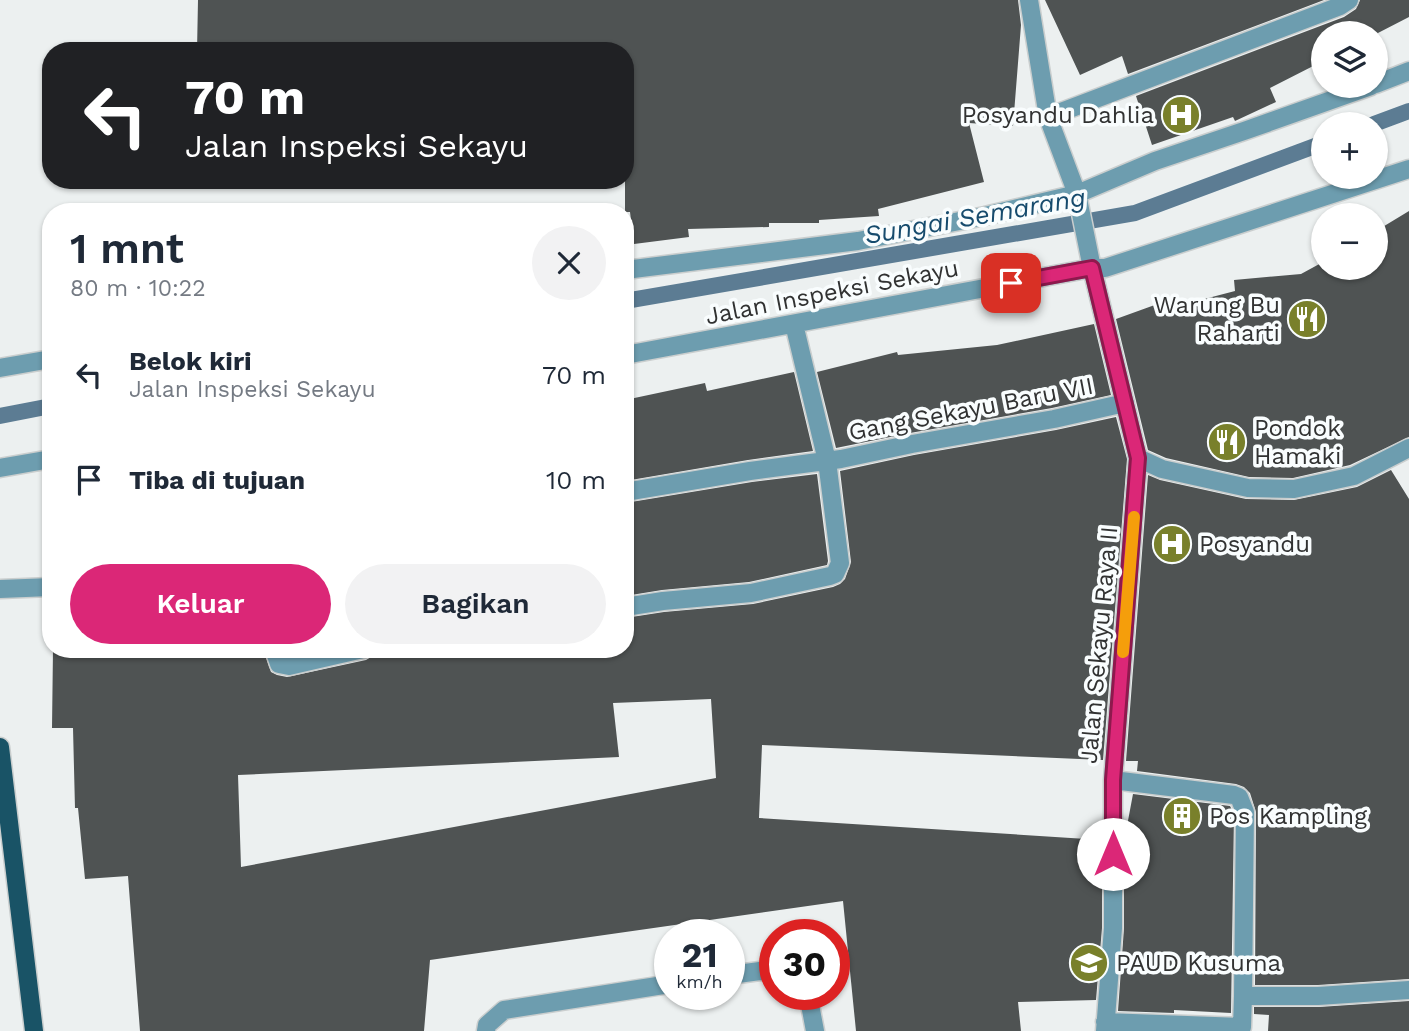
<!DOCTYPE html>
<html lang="id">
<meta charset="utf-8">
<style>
:root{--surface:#fff;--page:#f2f2f3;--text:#1f2937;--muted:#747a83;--accent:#db2777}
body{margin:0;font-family:"Work Sans",sans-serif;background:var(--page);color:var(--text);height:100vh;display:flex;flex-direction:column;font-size:26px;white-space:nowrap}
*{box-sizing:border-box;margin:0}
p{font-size:23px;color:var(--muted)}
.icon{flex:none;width:38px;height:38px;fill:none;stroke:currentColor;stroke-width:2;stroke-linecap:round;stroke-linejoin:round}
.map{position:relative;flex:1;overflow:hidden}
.sheet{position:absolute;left:42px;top:203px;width:592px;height:455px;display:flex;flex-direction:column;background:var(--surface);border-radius:28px;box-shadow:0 2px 5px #0004}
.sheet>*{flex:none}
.banner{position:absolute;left:42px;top:42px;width:592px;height:147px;border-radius:28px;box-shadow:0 2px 5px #0004;background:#202124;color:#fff;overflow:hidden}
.tools{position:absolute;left:1311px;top:21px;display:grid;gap:14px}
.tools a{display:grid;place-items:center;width:77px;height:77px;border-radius:50%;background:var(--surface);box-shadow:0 2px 5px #0004;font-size:35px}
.speed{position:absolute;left:654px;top:919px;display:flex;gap:14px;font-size:35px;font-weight:700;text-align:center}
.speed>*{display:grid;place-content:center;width:91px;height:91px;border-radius:50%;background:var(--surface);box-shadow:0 2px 5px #0004;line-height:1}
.speed small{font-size:18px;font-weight:400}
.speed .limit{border:10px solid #d22;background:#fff;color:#111}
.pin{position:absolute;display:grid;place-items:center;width:60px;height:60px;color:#fff;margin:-30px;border-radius:14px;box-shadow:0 4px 10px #0006}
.me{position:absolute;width:77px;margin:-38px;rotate:0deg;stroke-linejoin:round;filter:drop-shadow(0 0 5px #0008)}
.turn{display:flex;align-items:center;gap:24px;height:147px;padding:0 28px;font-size:32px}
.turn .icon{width:91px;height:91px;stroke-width:2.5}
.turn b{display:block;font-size:49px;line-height:60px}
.round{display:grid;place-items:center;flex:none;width:74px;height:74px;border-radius:37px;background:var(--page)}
.head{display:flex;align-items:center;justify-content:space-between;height:119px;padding:0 28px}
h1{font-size:42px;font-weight:600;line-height:52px}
.action{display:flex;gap:14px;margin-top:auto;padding:14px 28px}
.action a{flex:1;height:80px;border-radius:42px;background:var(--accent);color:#fff;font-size:28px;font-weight:600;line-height:80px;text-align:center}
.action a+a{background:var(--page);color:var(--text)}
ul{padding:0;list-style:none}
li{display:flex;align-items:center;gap:21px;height:105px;padding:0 28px}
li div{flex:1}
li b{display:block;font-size:26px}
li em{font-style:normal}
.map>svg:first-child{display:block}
</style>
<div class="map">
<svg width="1409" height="1031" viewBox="0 0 1409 1031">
<rect width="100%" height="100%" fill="#ecf0f0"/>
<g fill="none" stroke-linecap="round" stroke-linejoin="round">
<path stroke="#5c7c93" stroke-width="16" d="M 1374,124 L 1409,111
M 625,301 L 1135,213 L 1323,143
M 0,416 L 51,406"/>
</g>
<path fill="#4f5353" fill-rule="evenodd" d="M 198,0 L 1018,0 L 1021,25 L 1013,126 L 969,123 L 984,182 L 878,209 L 879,216 L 819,220 L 819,223 L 769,223 L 769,227 L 688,229 L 689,237 L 634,244 L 630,212 L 625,212 L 625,51 L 197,51 Z
M 1045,0 L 1324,0 L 1128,74 L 1122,56 L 1080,75 Z
M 1360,0 L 1409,0 L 1409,17 L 1376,34 L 1323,33 L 1323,61 L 1270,88 L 1276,102 L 1235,121 L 1233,117 L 1152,145 L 1136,96 L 1344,17 L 1356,9 Z
M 1409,211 L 1409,437 L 1350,465 L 1293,478 L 1249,477 L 1166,458 L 1148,450 L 1116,319 L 1163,302 L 1166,309 L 1235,291 L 1234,280 L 1301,274 L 1323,262 L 1323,268 L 1376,268 L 1376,231 Z
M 1094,324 L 1111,395 L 1052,408 L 910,433 L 836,448 L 817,372 L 897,352 L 898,355 L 997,345 Z
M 794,372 L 813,451 L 748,460 L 625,481 L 625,400 L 705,383 L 707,391 Z
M 1116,417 L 1127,459 L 1103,760 L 762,745 L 759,818 L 1102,840 L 1102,928 L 1096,1000 L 1018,1002 L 1021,1031 L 856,1031 L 843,901 L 430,960 L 424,1031 L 140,1031 L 128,876 L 85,879 L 78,808 L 75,808 L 73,728 L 52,728 L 53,649 L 263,649 L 271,672 L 277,675 L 287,677 L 366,660 L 371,657 L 374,649 L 625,649 L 625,618 L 664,612 L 753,604 L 833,587 L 840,584 L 845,579 L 851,562 L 840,471 L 914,455 L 1056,430 ZM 711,699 L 716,778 L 241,867 L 238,775 L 619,757 L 613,703 Z
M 1391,470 L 1409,499 L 1409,979 L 1318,985 L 1255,985 L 1256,812 L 1250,793 L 1244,787 L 1236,784 L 1137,771 L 1138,761 L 1126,761 L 1148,475 L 1160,480 L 1246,499 L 1294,500 L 1357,487 Z
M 817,474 L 828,561 L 827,565 L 749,582 L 662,590 L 625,596 L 625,503 L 752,482 Z
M 1133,794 L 1230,806 L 1234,814 L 1231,1013 L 1174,1010 L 1174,1013 L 1118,1011 L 1124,928 L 1124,842 Z
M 1409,1001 L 1409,1031 L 1268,1031 L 1269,1015 L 1254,1014 L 1254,1007 L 1319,1007 Z"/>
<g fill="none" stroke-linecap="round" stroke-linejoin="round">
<g stroke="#cacece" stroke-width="21">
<path id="minor" d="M 1029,0 L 1048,117 L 1077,194 L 1092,268 L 1138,458 L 1113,780 L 1113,928 L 1105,1031
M 1376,84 L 1409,71
M 1048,117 L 1340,6 L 1349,0
M 625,270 L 858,241 L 985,216 L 1077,194 L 1155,161 L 1244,131 L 1371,86
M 625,355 L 1092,268 L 1105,268 L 1409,169
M 0,368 L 51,359
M 1138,458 L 1162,469 L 1248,488 L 1294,489 L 1354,476 L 1409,448
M 0,468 L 51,459
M 625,492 L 750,471 L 841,459 L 912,444 L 1054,419 L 1125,403
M 0,589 L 51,587
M 625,607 L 663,601 L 751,593 L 830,576 L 835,574 L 840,563 L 827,461 L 794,324
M 274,649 L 279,664 L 289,666 L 363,649
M 1113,780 L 1234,795 L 1239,797 L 1245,812 L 1243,996
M 730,975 L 760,971 L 775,972
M 808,994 L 815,1031
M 1105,1022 L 1242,1027 L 1243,996 L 1318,996 L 1409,990
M 486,1031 L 487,1025 L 504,1010 L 670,984"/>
</g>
<g stroke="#cacece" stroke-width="21">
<path id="major" d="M 0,747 L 34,1031"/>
</g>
<use href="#minor" stroke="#6d9daf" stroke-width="18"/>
<use href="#major" stroke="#195366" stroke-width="18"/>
</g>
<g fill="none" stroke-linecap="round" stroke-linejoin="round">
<g stroke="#8e194d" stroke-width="18">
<path id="route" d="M 1011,283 L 1092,268 L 1138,458 L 1113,780 L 1113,854"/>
</g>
<use href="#route" stroke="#db2777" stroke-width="12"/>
<path stroke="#f59e0b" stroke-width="12" d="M 1123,652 L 1134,517"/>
</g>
<defs>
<g id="hospital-disc" transform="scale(2.0125)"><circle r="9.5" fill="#79802b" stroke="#f9fdfe"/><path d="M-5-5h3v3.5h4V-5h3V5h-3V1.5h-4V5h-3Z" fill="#fff"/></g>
<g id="restaurant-disc" transform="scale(2.0125)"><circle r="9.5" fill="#79802b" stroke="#f9fdfe"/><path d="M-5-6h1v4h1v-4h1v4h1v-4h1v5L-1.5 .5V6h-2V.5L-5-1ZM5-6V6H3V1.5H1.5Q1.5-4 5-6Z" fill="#fff"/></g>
<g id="building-disc" transform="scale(2.0125)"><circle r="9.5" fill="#79802b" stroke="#f9fdfe"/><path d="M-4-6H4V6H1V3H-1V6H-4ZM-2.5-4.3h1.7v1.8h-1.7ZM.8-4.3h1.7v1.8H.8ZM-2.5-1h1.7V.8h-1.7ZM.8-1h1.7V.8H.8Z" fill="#fff"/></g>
<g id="school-disc" transform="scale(2.0125)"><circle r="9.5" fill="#79802b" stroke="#f9fdfe"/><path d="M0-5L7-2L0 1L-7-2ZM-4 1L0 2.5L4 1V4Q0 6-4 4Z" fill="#fff"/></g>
</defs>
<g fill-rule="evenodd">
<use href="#hospital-disc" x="1181" y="115"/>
<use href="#restaurant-disc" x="1307" y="319"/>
<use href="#restaurant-disc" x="1227" y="442"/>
<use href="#hospital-disc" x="1172" y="544"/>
<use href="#building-disc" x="1182" y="816"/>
<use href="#school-disc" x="1089" y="963"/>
</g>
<g text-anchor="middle" stroke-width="7" stroke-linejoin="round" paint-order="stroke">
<g font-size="24" fill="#313232" stroke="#f9fdfe" text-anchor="start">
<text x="1154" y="123" text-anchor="end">Posyandu Dahlia</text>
<text x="1280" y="313" text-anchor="end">Warung Bu<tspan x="1280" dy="28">Raharti</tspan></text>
<text x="1254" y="436">Pondok<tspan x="1254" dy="28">Hamaki</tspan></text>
<text x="1199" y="552">Posyandu</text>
<text x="1209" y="824">Pos Kampling</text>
<text x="1116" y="971">PAUD Kusuma</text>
</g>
<g font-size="24" fill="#313232" stroke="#f9fdfe">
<text transform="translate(832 292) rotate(-11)" y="8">Jalan Inspeksi Sekayu</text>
<text transform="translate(971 409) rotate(-11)" y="8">Gang Sekayu Baru VII</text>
<text transform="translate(1099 645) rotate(-85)" y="8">Jalan Sekayu Raya II</text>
</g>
<g font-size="26" font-style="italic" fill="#164b6d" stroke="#f9fdfe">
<text transform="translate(975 216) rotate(-10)" y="9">Sungai Semarang</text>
</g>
</g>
</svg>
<div class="tools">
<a><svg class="icon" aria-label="layers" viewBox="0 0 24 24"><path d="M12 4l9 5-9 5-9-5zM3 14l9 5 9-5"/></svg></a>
<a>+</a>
<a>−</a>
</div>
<div class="speed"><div>21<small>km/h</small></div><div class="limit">30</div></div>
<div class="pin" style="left:1011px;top:283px;background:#d93025"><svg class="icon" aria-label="arrive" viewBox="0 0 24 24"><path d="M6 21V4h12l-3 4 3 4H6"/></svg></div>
<svg class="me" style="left:1113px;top:854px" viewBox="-20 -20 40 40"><circle r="19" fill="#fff"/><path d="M0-13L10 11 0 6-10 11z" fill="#db2777"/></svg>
<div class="banner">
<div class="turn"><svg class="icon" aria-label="left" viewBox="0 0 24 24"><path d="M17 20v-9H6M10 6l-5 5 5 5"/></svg><div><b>70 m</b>Jalan Inspeksi Sekayu</div></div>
</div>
<section class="sheet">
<div class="head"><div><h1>1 mnt</h1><p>80 m · 10:22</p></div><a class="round"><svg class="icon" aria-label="close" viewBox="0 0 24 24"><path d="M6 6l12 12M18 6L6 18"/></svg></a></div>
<ul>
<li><svg class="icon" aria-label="left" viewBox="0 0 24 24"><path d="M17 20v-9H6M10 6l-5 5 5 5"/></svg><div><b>Belok kiri</b><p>Jalan Inspeksi Sekayu</p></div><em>70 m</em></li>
<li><svg class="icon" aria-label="arrive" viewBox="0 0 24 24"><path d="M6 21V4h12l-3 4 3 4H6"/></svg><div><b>Tiba di tujuan</b></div><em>10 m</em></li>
</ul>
<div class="action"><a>Keluar</a><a>Bagikan</a></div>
</section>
</div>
